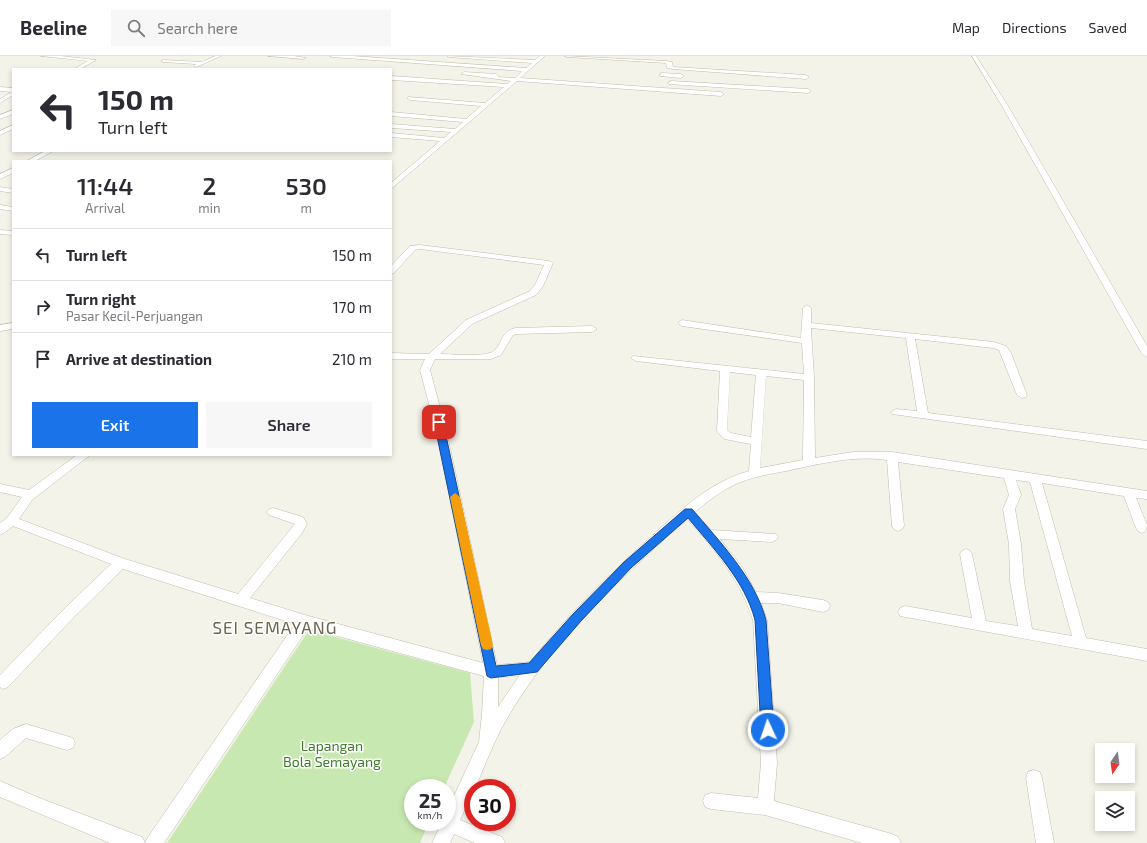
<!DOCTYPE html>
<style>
:root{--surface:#fff;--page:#f7f7f7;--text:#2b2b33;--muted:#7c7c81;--line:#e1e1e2;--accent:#1a73e8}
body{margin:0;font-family:"Exo 2",sans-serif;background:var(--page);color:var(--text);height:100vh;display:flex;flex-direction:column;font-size:15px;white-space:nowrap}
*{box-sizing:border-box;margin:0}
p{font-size:13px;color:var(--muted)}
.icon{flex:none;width:22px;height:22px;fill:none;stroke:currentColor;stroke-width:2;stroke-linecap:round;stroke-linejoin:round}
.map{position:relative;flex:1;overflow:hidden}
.details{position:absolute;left:12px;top:104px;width:380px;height:296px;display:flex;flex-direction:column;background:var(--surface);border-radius:0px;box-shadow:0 2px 6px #0003}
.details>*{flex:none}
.hud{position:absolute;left:12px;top:12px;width:380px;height:84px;border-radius:0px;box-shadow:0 2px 6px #0003;background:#fff;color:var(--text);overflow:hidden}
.needle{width:26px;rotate:193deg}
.controls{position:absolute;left:1095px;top:687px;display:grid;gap:8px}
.controls a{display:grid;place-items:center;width:40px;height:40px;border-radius:0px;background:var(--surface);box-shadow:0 2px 6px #0003;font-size:20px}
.speed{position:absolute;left:404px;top:723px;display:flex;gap:8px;font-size:20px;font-weight:700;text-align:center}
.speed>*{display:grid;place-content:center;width:52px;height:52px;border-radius:50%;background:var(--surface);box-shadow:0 2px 6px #0003;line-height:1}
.speed small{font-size:10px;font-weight:400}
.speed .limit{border:6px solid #d22;background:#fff;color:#111}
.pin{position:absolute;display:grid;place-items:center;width:34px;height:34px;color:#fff;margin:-17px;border-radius:8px;box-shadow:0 2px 6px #0006}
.me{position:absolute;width:44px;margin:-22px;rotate:357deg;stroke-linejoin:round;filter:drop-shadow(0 0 3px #0008)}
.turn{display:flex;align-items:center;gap:14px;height:84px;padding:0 20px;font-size:18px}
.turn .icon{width:52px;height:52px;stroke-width:2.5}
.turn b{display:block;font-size:28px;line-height:34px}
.eta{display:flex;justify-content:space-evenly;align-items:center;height:68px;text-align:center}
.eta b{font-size:24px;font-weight:600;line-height:28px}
.action{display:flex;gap:8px;margin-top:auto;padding:8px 20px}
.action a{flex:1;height:46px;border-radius:0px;background:var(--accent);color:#fff;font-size:16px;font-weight:600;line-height:46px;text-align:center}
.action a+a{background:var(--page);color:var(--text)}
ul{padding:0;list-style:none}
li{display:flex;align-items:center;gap:12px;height:52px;padding:0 20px;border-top:1px solid var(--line)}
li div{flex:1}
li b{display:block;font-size:15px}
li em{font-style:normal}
header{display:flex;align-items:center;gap:24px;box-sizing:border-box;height:56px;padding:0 20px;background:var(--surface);border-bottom:1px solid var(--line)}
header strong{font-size:19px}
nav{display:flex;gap:22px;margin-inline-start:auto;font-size:14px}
.search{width:280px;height:36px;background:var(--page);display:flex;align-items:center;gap:10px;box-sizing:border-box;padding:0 14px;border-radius:0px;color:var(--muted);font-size:15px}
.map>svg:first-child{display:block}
</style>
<header>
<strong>Beeline</strong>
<div class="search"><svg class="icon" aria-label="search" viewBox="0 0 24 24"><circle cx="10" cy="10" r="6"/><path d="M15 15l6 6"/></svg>Search here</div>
<nav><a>Map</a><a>Directions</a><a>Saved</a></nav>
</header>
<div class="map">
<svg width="1147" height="787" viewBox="0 0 1147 787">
<rect width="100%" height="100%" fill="#f4f3e9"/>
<path fill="#c8e8b2" d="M 309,574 L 470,617 L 474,666 L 444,732 L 413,732 L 413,766 L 429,766 L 420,787 L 167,787 Z"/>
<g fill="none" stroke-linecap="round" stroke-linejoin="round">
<g stroke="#c0bcab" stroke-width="1">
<path id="minor" d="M 41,0 L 61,0 L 96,4 L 80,13 L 74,13 L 88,5 Z
M 215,0 L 221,0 L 196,11 L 194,10 L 196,8 L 163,6 L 161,5 L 163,4 L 202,6 Z
M 268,0 L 294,0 L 306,2 L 304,3 Z
M 330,0 L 352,0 L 526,12 L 532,7 L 449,1 L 447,0 L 535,4 L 540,0 L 545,0 L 520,22 L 721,36 L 724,38 L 721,40 L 517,25 L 391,133 L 391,127 L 440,85 L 391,81 L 391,77 L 444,82 L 451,76 L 391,72 L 391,68 L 455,73 L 463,66 L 391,60 L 391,56 L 466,63 L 481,50 L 410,44 L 407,42 L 408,41 L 485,47 L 504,31 L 391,24 L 391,20 L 507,28 L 511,25 L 461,18 L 464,16 L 496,18 L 499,21 L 515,22 L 522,15 L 332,1 Z
M 565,0 L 667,5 L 672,6 L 673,11 L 806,19 L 809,21 L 806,23 L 673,13 L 667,12 L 666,7 L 567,1 Z
M 972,0 L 976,0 L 1008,50 L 1147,290 L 1147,301 L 1142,298 L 1002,50 Z
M 662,17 L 681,18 L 684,20 L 681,22 L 660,20 L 660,18 Z
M 671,25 L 808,33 L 811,35 L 808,37 L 669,28 L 668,27 Z
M 0,31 L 13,32 L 13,39 L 0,47 L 0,43 L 12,36 L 0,35 Z
M 13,54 L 13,58 L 0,63 L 0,59 Z
M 13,69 L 13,73 L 0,79 L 0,75 Z
M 45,95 L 53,95 L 35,105 L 27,105 Z
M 13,112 L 13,117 L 0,123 L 0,118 Z
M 0,131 L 13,133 L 13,137 L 0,135 Z
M 0,149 L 13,151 L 13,155 L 0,153 Z
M 0,174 L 13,175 L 13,179 L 0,178 Z
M 420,189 L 549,205 L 553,207 L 543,230 L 536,239 L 472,268 L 440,298 C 451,298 488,302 495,294 C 503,285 501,276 515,272 L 592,270 L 597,273 L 592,276 L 516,278 L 513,279 L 501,299 L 491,303 L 435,303 L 430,314 L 447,378 L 497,609 L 530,606 C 567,560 609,518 653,479 C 682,453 710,426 749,415 L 751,388 L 724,383 L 717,375 L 720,315 L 636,305 L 631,302 L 633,300 L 804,318 L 802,287 L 682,270 L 678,267 L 682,264 L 801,282 L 803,252 L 807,249 L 811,252 L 811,267 L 994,286 L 1006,290 L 1011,297 L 1027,339 L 1026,341 L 1022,342 L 1017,339 L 999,294 L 993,292 L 915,283 L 928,357 L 1147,385 L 1147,393 L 892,358 L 891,356 L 896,353 L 917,355 L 906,282 L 811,272 L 814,322 L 815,402 L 853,396 L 892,396 L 1147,435 L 1147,443 L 1136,442 L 1147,469 L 1146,475 L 1142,477 L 1138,475 L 1136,472 L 1124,440 L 1042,427 L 1086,582 L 1147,593 L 1147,605 L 900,560 L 898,556 L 900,552 L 905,550 L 972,562 L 960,498 L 962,495 L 966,493 L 970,495 L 972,498 L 986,565 L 1018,570 L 1010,525 L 1009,488 L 1003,453 L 1009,439 L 1004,422 L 898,406 L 904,470 L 902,473 L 898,475 L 894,473 L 892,470 L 887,404 C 853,399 819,408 786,415 C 769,418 751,421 736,428 C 721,435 708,445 695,456 L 711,474 L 776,478 L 778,481 L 776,484 L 772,486 L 720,483 L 742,511 L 756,536 L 778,537 L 823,544 L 828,546 L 830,550 L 828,554 L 823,556 L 778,547 L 761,547 L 767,564 L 777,707 L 774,745 L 892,778 L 898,781 L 901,787 L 862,787 L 765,759 L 711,753 L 705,751 L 703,745 L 705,739 L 711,737 L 758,742 L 761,707 L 753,564 C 739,522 716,495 687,463 C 621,522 549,588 505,666 C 493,687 485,710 475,732 L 473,732 L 473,736 L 460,764 L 502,781 L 505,787 L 475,787 L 454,778 L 450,787 L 432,787 L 442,766 L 447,766 L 447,755 L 479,686 L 482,658 L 484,620 L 308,572 L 164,787 L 145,787 L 148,781 L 295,568 L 123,513 L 74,561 L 8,631 L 3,633 L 0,631 L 0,619 L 64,553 L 111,508 L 13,470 L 4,477 L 0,479 L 0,467 L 7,462 L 22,441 L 0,436 L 0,428 L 29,434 L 77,399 L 90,399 L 32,444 L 19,463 L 125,503 L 238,538 L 295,468 L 269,459 L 267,456 L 269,453 L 273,452 L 303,461 L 307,468 L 302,477 L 250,542 L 305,559 L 483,607 L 437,378 L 420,314 L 425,303 L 391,303 L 391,297 L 429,298 L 466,264 L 530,235 L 535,229 L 544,209 L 420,193 L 415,194 L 394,217 L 391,217 L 391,210 L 410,190 ZM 730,316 L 756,319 L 751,381 L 731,377 L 727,374 ZM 766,320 L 804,324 L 803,404 L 760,412 ZM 1016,424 L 1030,426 L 1072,580 L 1032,573 L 1024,525 L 1021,488 L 1015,453 L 1021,439 ZM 519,620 L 498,651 L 498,622 Z
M 13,267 L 13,273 L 0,275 L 0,269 Z
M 26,668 L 73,682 L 75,687 L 73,692 L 67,694 L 26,682 L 6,700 L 0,703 L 0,684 L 13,673 Z
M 1034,714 L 1040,716 L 1042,722 L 1054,787 L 1036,787 L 1026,722 L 1028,716 Z
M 0,725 L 37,741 L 142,781 L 145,787 L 110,787 L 0,741 Z"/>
</g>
<use href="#minor" fill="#fff" fill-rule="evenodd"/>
</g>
<path fill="#1a73e8" stroke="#114b97" d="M 439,363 L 443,366 L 496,610 L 529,607 L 573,558 L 624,506 L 685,453 L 692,453 C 720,486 755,522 766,564 L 774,674 L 772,678 L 768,680 L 763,678 L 761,674 L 755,564 C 745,525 713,492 688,462 L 631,512 L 581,565 L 537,616 L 491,622 L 487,620 L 434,366 Z"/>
<path fill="#f59e0b" d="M 455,437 L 460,441 L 493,589 L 491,593 L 487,594 L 483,593 L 481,589 L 450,441 Z"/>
<g text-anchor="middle" stroke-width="3" stroke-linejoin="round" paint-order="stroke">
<g font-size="14" fill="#3c7b2a" stroke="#fff">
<text x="332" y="695">Lapangan<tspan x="332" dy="16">Bola Semayang</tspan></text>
</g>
<g font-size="17" letter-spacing="1" fill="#6b644e" stroke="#fff">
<text x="275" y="578">SEI SEMAYANG</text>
</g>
</g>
</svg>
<div class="controls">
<a><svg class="needle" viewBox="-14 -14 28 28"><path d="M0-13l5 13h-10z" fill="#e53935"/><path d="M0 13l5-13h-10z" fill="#7c7c81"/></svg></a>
<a><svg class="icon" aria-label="layers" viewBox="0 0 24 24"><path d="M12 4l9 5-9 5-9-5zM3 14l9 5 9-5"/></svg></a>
</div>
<div class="speed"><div>25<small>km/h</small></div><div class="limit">30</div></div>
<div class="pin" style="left:439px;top:366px;background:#d93025"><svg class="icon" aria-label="arrive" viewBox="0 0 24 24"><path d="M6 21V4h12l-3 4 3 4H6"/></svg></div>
<svg class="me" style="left:768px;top:674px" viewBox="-20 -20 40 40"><circle r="17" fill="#1a73e8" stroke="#fff" stroke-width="3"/><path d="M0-11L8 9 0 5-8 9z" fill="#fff"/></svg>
<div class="hud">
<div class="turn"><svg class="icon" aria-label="left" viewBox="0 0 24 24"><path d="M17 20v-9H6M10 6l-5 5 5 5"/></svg><div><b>150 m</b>Turn left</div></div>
</div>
<section class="details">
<div class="eta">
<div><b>11:44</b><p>Arrival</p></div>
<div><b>2</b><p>min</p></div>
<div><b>530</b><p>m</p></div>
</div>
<ul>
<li><svg class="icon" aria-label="left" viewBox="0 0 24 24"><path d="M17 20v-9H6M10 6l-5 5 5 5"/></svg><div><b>Turn left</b></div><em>150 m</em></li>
<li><svg class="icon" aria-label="right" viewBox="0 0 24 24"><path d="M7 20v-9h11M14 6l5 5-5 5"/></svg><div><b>Turn right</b><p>Pasar Kecil-Perjuangan</p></div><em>170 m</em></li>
<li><svg class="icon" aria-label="arrive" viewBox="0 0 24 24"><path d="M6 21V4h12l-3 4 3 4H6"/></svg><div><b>Arrive at destination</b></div><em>210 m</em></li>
</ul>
<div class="action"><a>Exit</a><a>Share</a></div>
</section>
</div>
